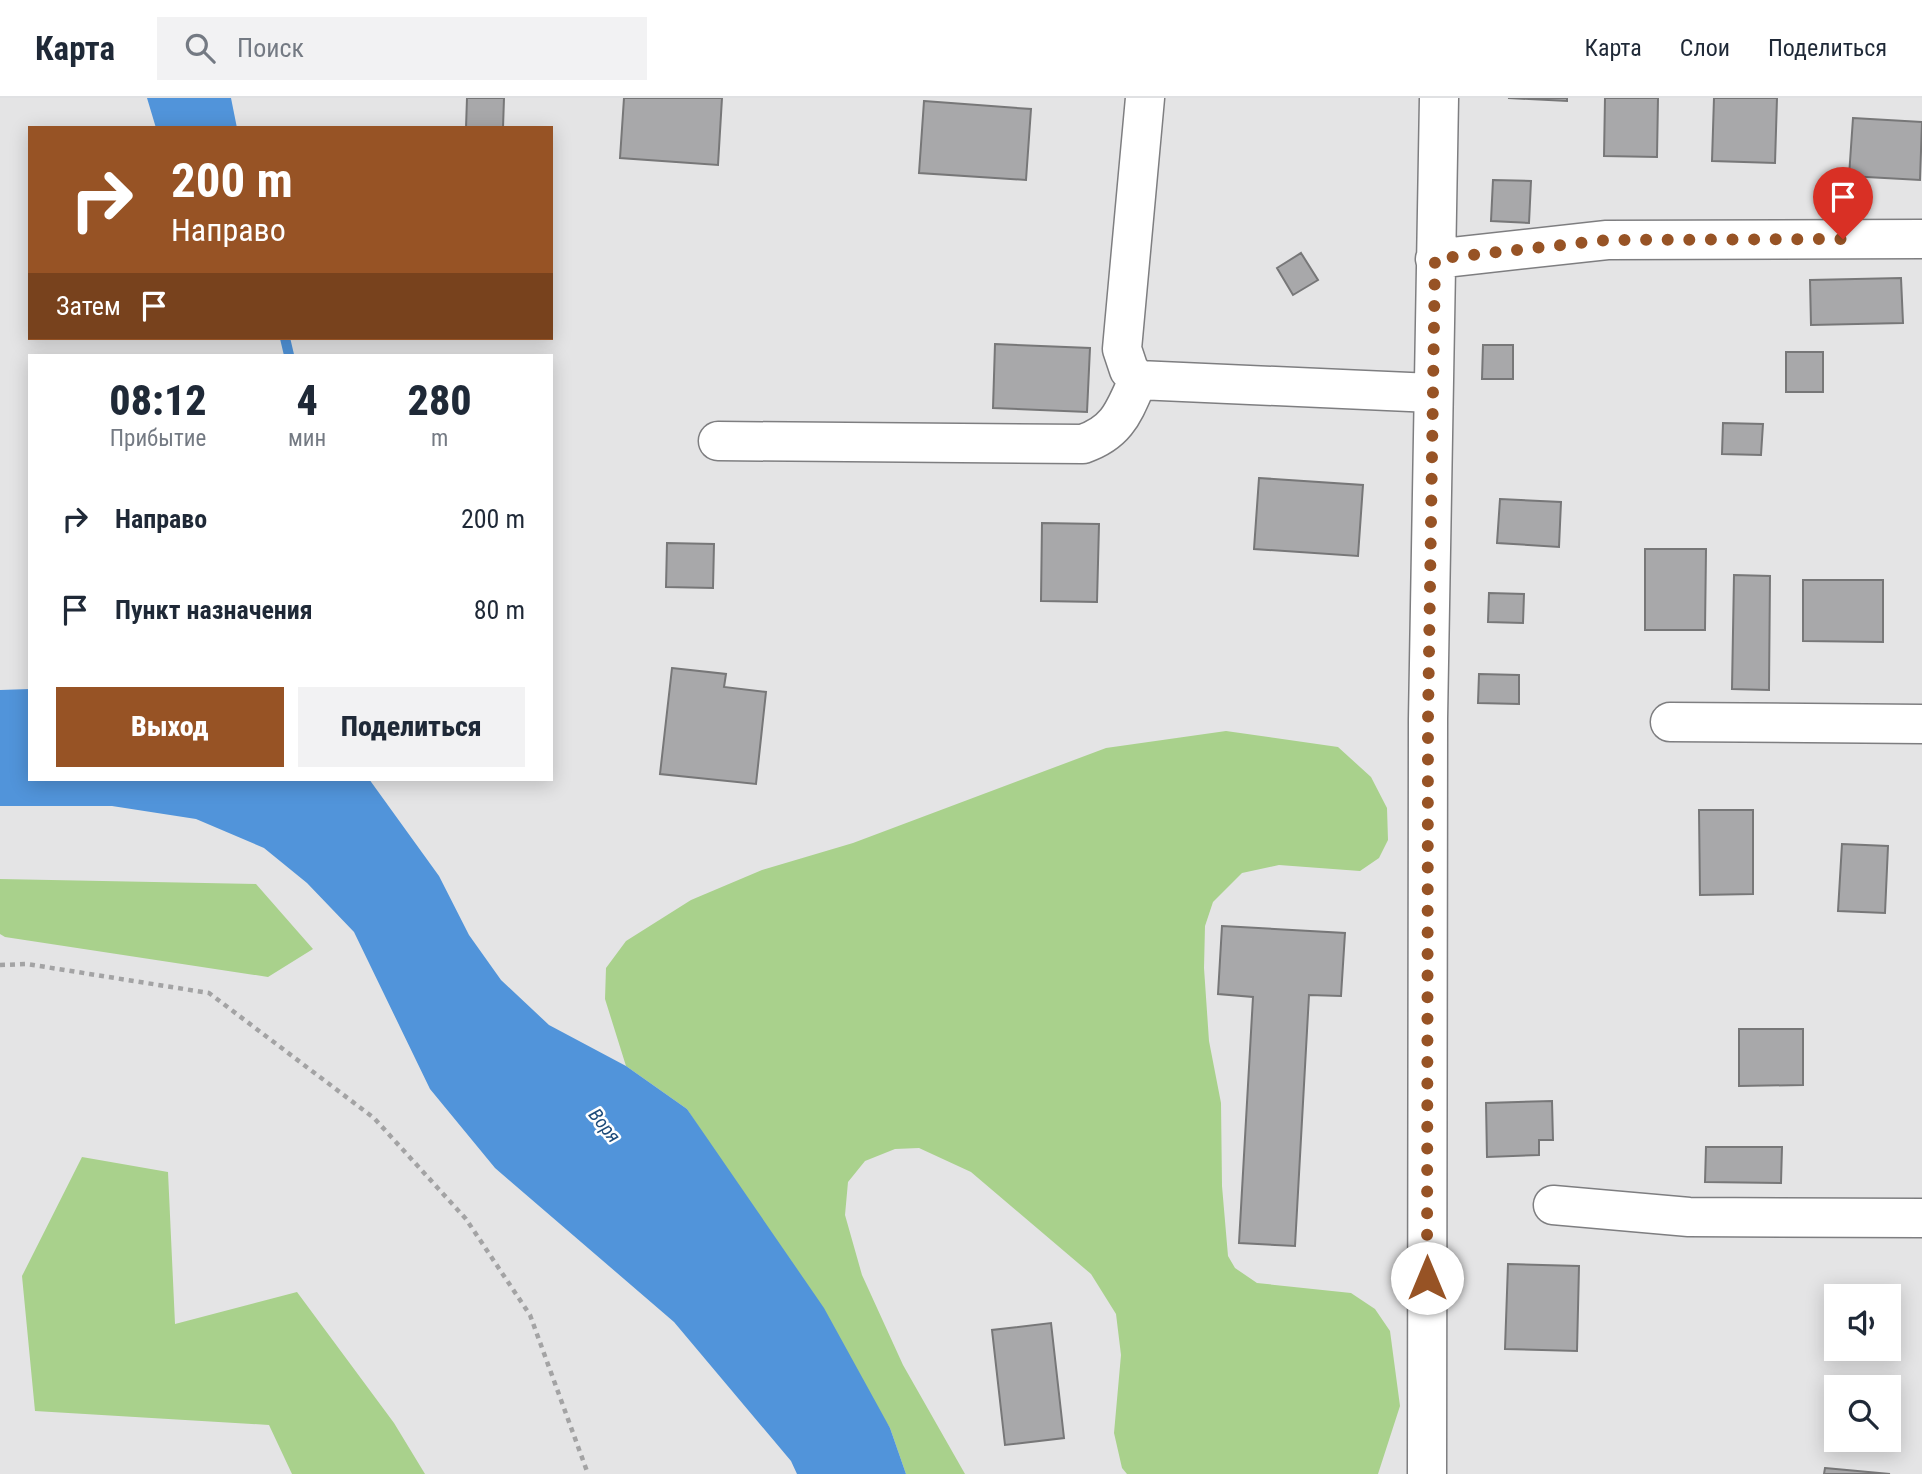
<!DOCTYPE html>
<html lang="ru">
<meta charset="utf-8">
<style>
:root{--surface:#fff;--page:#f2f2f3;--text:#1f2937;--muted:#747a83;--line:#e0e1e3;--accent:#975325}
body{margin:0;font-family:"Roboto Condensed",sans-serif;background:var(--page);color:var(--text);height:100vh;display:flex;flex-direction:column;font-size:26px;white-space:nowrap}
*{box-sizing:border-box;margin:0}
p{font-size:23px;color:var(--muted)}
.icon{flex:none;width:38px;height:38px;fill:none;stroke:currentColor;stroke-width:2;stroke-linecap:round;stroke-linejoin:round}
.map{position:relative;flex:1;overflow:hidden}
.sheet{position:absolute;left:28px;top:256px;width:525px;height:427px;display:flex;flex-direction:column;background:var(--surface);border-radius:0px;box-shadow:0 4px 18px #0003}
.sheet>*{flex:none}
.top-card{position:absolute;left:28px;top:28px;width:525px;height:214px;border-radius:0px;box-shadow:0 4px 18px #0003;background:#975325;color:#fff;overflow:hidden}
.fabs{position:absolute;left:1824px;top:1186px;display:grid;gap:14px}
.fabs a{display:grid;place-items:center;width:77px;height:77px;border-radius:0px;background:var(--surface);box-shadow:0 4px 18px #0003;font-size:35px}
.pin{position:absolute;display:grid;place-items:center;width:60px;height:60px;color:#fff;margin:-72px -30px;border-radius:50% 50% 50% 0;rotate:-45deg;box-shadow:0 0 7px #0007}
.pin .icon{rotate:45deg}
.me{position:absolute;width:77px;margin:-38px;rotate:0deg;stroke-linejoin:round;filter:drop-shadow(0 0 5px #0008)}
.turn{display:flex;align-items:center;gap:24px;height:147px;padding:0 28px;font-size:32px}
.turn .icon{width:91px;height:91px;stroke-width:2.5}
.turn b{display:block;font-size:49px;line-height:60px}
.then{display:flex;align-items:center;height:66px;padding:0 28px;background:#0003;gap:14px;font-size:26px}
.eta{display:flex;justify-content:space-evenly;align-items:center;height:119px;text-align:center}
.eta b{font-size:42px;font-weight:800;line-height:49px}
.button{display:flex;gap:14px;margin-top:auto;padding:14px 28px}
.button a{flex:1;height:80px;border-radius:0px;background:var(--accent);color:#fff;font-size:28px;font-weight:800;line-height:80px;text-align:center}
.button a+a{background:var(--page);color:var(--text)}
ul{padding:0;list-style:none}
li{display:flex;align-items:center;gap:21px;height:91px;padding:0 28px}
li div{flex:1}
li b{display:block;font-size:26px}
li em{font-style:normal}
header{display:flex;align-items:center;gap:42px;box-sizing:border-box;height:98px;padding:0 35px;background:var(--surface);border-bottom:2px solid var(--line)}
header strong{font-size:33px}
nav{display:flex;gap:38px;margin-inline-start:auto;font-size:24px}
.search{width:490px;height:63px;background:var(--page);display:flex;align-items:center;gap:18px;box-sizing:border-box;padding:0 24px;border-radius:0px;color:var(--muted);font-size:26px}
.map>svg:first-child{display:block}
</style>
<header>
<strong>Карта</strong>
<div class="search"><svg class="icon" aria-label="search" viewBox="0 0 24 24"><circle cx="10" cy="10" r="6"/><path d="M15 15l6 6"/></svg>Поиск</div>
<nav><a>Карта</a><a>Слои</a><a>Поделиться</a></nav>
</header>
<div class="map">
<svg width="1922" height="1376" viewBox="0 0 1922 1376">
<rect width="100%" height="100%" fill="#e4e4e5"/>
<path fill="#a9d18c" d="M 1226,633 L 1338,649 L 1371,679 L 1387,710 L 1388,742 L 1379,760 L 1360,773 L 1279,767 L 1242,775 L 1213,804 L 1205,828 L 1204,870 L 1209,943 L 1221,1005 L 1222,1088 L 1228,1158 L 1235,1170 L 1257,1185 L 1351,1195 L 1375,1211 L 1390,1233 L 1400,1308 L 1378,1376 L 1127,1376 L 1122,1370 L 1114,1335 L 1121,1257 L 1116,1216 L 1091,1176 L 971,1074 L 919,1050 L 895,1051 L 865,1063 L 848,1084 L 845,1117 L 862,1177 L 903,1267 L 965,1376 L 906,1376 L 890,1330 L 687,1011 L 626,968 L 605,901 L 606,870 L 626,843 L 691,802 L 762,772 L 853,745 L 1106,650 Z
M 0,781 L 256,786 L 313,851 L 268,879 L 5,839 L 0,836 Z
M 82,1059 L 168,1074 L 175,1226 L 297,1194 L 394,1325 L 425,1376 L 292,1376 L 269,1327 L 35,1313 L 22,1178 Z"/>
<path fill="#5194da" d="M 147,0 L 231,0 L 237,30 L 156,30 Z
M 30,591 L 30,681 L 369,681 L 439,778 L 469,837 L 501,882 L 549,927 L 626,968 L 687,1011 L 824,1210 L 890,1330 L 906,1376 L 797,1376 L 791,1363 L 674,1224 L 495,1070 L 430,991 L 354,834 L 307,785 L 264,750 L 196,721 L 112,708 L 0,708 L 0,592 Z"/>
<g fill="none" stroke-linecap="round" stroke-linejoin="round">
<path stroke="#5194da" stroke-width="10" d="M 285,240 L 289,257"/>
</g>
<path fill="#a8a8aa" stroke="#777778" stroke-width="2" d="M 467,0 L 504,0 L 503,30 L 466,30 Z
M 624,0 L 722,0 L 718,67 L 620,60 Z
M 1508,0 L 1567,0 L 1567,3 Z
M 1605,0 L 1658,0 L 1657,59 L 1604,58 Z
M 1714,0 L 1777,0 L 1775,65 L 1712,63 Z
M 924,3 L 1031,11 L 1026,82 L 919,75 Z
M 1853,20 L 1922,24 L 1920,82 L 1849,78 Z
M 1493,82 L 1531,83 L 1529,125 L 1491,123 Z
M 1301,155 L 1318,182 L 1293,197 L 1277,170 Z
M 1901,180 L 1903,225 L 1811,227 L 1810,182 Z
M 995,246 L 1090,250 L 1087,314 L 993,310 Z
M 1483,247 L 1513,247 L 1513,281 L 1482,281 Z
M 1786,254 L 1823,254 L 1823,294 L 1786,294 Z
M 1723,325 L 1763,326 L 1761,357 L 1722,356 Z
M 1259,380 L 1363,387 L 1358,458 L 1254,451 Z
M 1500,401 L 1561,404 L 1559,449 L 1497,445 Z
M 1042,425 L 1099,426 L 1097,504 L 1041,503 Z
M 667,445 L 714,446 L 713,490 L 666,489 Z
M 1645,451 L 1706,451 L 1705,532 L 1645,532 Z
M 1734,477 L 1770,478 L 1769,592 L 1732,591 Z
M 1803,482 L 1883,482 L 1883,544 L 1803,543 Z
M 1489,495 L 1524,496 L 1523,525 L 1488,524 Z
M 672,570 L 726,576 L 724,589 L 766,594 L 756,686 L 660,676 Z
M 1479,576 L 1519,577 L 1519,606 L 1478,605 Z
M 1699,712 L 1753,712 L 1753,796 L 1700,797 Z
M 1842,746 L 1888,748 L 1885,815 L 1838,813 Z
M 1222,828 L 1345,835 L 1341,898 L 1309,897 L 1295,1148 L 1239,1145 L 1253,899 L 1218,896 Z
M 1739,931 L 1803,931 L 1803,987 L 1739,988 Z
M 1552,1003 L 1553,1042 L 1539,1042 L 1539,1057 L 1487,1059 L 1486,1005 Z
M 1706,1049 L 1782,1049 L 1781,1085 L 1705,1084 Z
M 1508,1166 L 1579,1168 L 1577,1253 L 1505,1251 Z
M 1051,1225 L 1064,1340 L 1005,1347 L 992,1232 Z
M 1825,1370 L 1890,1376 L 1824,1376 Z"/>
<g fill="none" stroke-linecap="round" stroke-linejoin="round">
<g stroke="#7e7e80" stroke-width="41">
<path id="minor" d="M 1145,0 L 1122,251 L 1129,272 L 1138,282 L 1432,295
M 1435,161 L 1607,142 L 1922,141
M 718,343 L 1083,346 C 1118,334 1124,313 1138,282
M 1670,624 L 1922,626
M 1553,1107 L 1689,1119 L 1922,1120
M 1427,1376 L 1428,621 L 1439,0"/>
</g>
<path stroke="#a3a3a4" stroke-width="4.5" stroke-dasharray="5 5" stroke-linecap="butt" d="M 0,867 L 27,866 L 209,895 L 374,1020 L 466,1121 L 530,1217 L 588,1376"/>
<use href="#minor" stroke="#fff" stroke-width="38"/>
</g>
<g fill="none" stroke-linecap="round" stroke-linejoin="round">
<path stroke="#975325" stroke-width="12" stroke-dasharray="0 21.6" d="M 1427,1180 L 1428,621 L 1435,161 L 1607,142 L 1843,141"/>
</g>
<g text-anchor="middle" stroke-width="5" stroke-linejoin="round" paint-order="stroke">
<g font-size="19" font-style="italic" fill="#1e4c7b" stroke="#fff">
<text transform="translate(605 1027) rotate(51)" y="7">Воря</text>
</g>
</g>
</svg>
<div class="fabs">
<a><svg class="icon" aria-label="sound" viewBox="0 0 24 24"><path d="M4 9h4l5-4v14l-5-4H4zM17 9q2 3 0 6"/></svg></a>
<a><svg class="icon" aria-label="search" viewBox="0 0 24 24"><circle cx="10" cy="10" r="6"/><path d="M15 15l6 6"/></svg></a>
</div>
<div class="pin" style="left:1843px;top:141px;background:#d93025"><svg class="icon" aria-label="arrive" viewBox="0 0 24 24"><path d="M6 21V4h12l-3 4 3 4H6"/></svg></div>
<svg class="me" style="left:1427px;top:1180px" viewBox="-20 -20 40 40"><circle r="19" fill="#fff"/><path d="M0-13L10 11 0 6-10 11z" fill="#975325"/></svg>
<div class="top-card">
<div class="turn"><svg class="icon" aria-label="right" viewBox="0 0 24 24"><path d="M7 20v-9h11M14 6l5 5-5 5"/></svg><div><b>200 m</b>Направо</div></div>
<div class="then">Затем<svg class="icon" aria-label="arrive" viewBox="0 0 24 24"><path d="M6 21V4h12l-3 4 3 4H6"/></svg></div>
</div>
<section class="sheet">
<div class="eta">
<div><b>08:12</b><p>Прибытие</p></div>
<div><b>4</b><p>мин</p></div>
<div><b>280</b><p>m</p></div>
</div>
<ul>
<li><svg class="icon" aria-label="right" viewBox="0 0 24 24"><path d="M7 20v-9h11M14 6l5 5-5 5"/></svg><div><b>Направо</b></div><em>200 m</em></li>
<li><svg class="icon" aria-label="arrive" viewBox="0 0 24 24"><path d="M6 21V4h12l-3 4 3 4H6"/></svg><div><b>Пункт назначения</b></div><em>80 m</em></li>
</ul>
<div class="button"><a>Выход</a><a>Поделиться</a></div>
</section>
</div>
